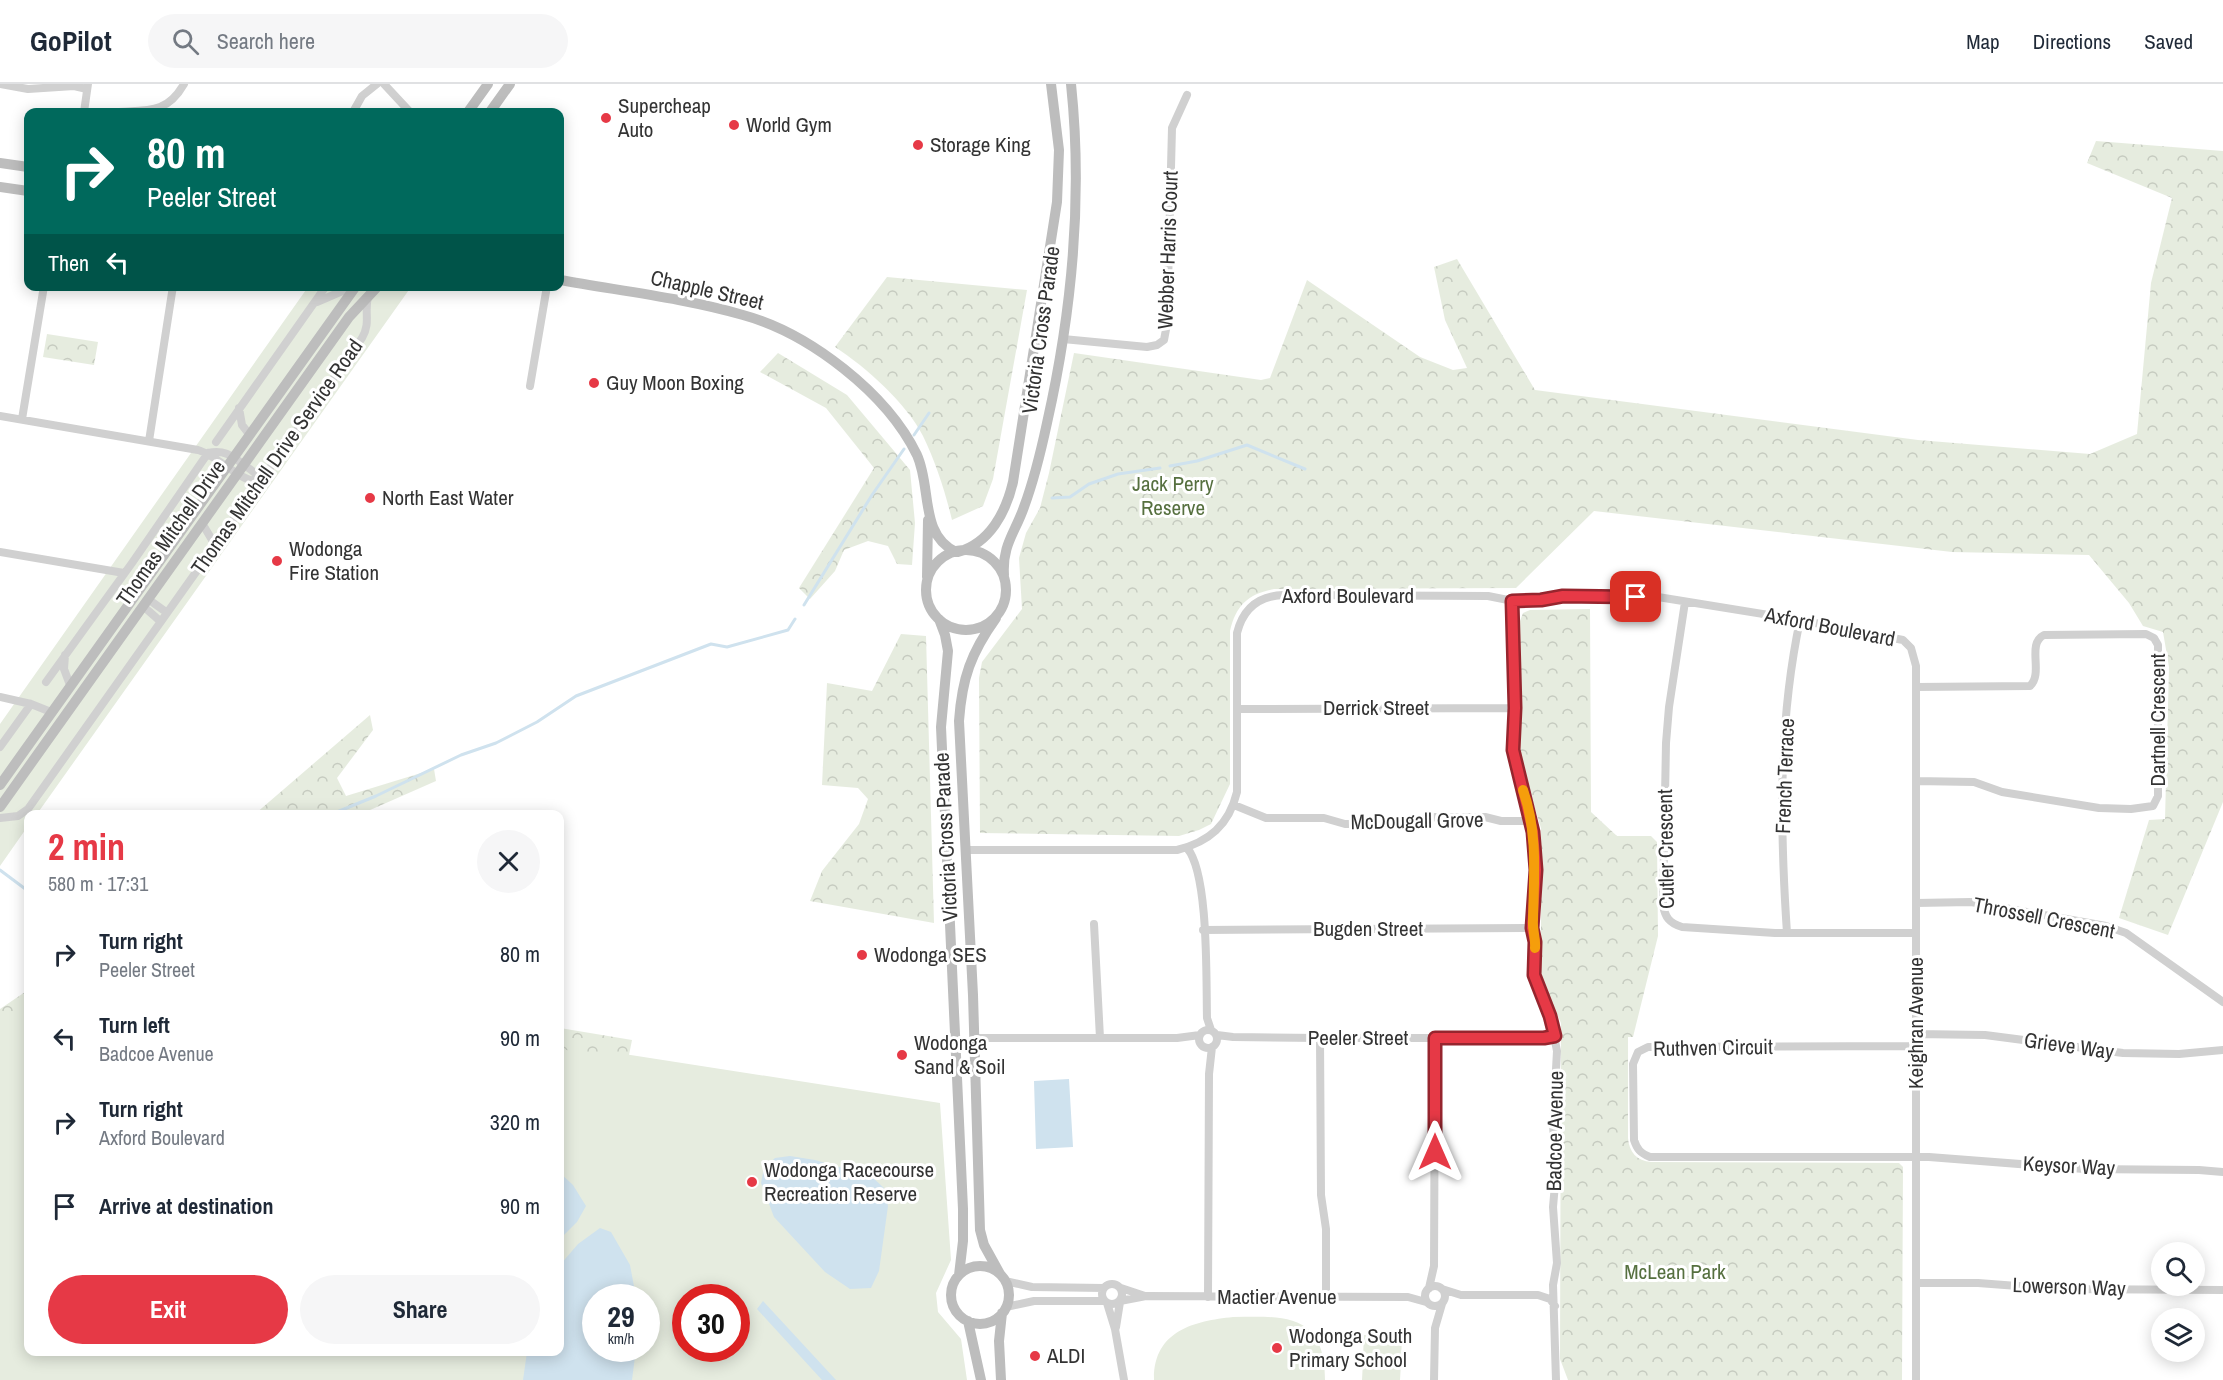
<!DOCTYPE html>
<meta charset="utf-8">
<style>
:root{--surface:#fff;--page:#f6f6f7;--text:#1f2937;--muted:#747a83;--line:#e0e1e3;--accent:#e63946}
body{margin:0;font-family:"Archivo Narrow",sans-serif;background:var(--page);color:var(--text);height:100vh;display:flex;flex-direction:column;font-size:22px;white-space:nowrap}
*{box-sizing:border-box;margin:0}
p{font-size:20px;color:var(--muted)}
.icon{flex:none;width:33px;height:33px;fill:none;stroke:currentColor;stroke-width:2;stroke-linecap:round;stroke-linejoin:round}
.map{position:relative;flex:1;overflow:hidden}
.side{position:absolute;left:24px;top:726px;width:540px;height:546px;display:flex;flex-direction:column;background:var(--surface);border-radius:12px;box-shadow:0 3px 15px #0003}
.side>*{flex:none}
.hud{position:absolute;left:24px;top:24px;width:540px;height:183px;border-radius:12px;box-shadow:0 3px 15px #0003;background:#00695c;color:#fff;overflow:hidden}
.buttons{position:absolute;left:2151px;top:1158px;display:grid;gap:12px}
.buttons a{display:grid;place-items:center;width:54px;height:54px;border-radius:50%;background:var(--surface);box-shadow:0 3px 15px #0003;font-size:30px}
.speed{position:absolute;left:582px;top:1200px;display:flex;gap:12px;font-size:30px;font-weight:700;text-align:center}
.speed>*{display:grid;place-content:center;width:78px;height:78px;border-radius:50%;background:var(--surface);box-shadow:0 3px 15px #0003;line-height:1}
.speed small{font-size:15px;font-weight:400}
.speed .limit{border:9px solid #d22;background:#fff;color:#111}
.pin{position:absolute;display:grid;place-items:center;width:51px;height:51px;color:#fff;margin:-26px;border-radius:12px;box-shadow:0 3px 9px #0006}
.me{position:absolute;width:66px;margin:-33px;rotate:0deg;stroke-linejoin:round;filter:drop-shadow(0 0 4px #0008)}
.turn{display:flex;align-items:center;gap:21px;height:126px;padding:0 24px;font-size:27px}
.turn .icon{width:78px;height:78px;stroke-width:2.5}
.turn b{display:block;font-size:42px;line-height:51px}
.then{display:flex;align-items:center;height:57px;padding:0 24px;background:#0003;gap:12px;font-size:22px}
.round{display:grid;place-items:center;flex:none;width:63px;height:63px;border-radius:32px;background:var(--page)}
.overview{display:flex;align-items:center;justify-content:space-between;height:102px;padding:0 24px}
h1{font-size:36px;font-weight:700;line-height:45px;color:var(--accent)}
.action{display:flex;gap:12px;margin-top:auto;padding:12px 24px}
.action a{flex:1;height:69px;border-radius:36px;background:var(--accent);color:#fff;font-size:24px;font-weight:700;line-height:69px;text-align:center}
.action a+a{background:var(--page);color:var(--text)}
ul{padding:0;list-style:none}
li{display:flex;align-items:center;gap:18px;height:84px;padding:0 24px}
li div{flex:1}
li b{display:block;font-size:22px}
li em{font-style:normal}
header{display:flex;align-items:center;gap:36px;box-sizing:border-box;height:84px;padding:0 30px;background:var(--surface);border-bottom:2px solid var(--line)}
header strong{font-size:28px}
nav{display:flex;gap:33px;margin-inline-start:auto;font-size:21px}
.search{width:420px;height:54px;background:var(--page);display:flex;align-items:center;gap:15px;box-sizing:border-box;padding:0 21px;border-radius:33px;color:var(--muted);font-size:22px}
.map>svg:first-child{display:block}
</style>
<header>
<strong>GoPilot</strong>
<div class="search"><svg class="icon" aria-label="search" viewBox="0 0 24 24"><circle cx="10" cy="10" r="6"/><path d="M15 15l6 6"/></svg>Search here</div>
<nav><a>Map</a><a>Directions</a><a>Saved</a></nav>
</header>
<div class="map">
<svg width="2223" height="1296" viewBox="0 0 2223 1296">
<defs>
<pattern id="forest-crowns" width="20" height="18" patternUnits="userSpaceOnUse" patternTransform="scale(1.5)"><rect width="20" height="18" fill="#e6ecdf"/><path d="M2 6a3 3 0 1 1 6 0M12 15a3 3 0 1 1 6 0" fill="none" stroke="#c6cbc0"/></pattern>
</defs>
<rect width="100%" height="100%" fill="#fff"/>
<path fill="#e6ecdf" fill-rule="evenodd" d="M 308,203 L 411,203 L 37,730 L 28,730 L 28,742 L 0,782 L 0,640 Z
M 28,912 L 28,1268 L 560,1268 L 560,960 L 940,1019 L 951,1176 L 936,1209 L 938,1228 L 961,1255 L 967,1296 L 0,1296 L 0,930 ZM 596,1214 L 646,1214 L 646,1264 L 596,1264 ZM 686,1214 L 736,1214 L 736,1264 L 686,1264 Z
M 1233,1233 C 1285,1232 1325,1229 1325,1296 L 1154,1296 C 1153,1247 1194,1237 1233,1233 Z
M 1364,1251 L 1402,1254 L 1401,1275 L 1363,1272 Z
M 1363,1277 L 1401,1279 L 1400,1296 L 1362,1296 Z"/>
<path fill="url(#forest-crowns)" d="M 2096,57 L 2223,67 L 2223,718 L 2168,851 L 2119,834 L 2149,736 L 2165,735 L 2169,583 L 2163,548 L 2143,542 L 2129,519 L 2089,471 L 1952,468 L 1594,427 L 1516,504 L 1274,505 C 1248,510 1236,521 1230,547 L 1230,700 L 1211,740 L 1199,746 L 1179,752 L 980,749 L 979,594 L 982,578 L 1022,525 L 1019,474 L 1026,449 L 1040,424 L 1049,389 L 1074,269 L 1261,296 L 1270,294 L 1307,196 L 1420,273 L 1453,286 L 1467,284 L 1445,236 L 1434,183 L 1457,175 L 1535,306 L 1918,356 L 2090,370 L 2137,350 L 2151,199 L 2172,114 L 2087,79 Z
M 887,193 L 1027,206 L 993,395 L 983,422 L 952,436 C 945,407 936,379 923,352 C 907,320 866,283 835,263 Z
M 47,250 L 98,258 L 94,281 L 43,273 Z
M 778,269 L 847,311 L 910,386 L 915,439 L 912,481 L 897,480 L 888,462 L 868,457 L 844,466 L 835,487 L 810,515 L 799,504 L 874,384 L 826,324 L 760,288 Z
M 1590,525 L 1591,728 L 1617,752 L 1651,752 L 1657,758 L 1658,852 L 1633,953 L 1628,953 L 1628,1054 C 1629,1068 1637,1077 1651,1078 L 1899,1079 L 1903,1083 L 1902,1296 L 1568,1296 L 1560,1275 L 1561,939 L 1541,895 L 1541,744 L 1520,677 L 1520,537 L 1523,529 L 1530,526 Z
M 901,550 L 926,552 L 934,839 L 810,817 L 822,787 L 859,740 L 868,715 L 858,704 L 822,701 L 827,599 L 872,607 Z
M 370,631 L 373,646 L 337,694 L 346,712 L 434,685 L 436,697 L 361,730 L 255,730 Z
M 28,906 L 28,930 L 0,943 L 0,925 Z
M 560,944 L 632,956 L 628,976 L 560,965 Z"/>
<path fill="#cfe2ee" d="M 1069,995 L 1073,1063 L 1036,1065 L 1034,997 Z
M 790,1072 L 815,1076 L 871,1092 L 884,1104 L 888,1122 L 879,1187 L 871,1204 L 850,1205 L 825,1188 L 774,1133 L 761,1099 L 764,1084 L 775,1074 Z
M 560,1089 L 573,1101 L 586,1122 L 577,1138 L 560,1155 Z
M 600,1144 L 611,1148 L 630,1181 L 636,1213 L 596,1214 L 596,1264 L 636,1265 L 632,1296 L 523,1296 L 527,1268 L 560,1268 L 560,1181 L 578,1160 Z
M 763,1217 L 836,1296 L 822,1296 L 757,1225 Z"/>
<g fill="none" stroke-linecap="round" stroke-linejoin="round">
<path stroke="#cfe2ee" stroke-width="3" d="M 914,351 L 929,329
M 1170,382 L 1197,377 L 1247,361 L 1305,385
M 1052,414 L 1070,413 L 1089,400 L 1118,390 L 1160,384
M 804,521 L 872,411 L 904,365
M 332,730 L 376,712 L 461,671 L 496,659 L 537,638 L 576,612 L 711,560 L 727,563 L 788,546 L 795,535
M 0,786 L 28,807"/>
<path stroke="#d0d0d0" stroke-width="8" d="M 0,0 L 28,5 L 74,2 L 87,5
M 384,0 L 410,28
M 84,28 L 88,0
M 116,28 C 148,26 167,30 184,0
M 353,28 L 362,12 L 377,0
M 317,218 L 354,202
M 1063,255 L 1147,263 L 1157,261 L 1164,256 L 1167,240 L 1172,44 L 1187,11
M 530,302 L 547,202
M 239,324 L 242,341 L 249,350
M 0,332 L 198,366 C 217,371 243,400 259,397 C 257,390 253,387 247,383 C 233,373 226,365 208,369
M 22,335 L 44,202
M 149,357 L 173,202
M 216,358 L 326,202
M 202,439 L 215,461
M 0,468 L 124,489
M 148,515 L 166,528
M 1513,517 L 1515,624 L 1513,666 L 1517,687 L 1527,718 L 1533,748 L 1536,786 L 1532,844 L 1535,858 L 1534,891 L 1550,932 L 1557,967 L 1553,1040 L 1556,1089 L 1553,1123 L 1557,1179 L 1553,1201 L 1556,1296
M 1685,518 L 1669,623 L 1666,659 L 1663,821 C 1665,833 1669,839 1682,843 L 1775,849 L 1916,849
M 143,522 L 160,537
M 65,571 L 64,585 L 70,601
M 46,598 L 132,479 L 208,369
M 1916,603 L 2030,602 C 2044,589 2026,560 2044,551 L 2146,550 L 2154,554 L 2158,561 L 2158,712 L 2153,722 L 2131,725 L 2099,724 L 2002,708 L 1974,698 L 1916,697
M 0,613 L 31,620 L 51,628
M 1238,625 L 1515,624
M 0,663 L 31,620
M 1234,721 L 1266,734 L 1324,734 L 1345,740 L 1413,740 L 1435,733 L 1485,733 L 1501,737 L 1532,737
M 0,734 L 18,732 L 28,725 L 362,254 C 371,239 364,228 368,213
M 1187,764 C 1209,789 1206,897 1207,934 L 1211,946
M 966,766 L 1177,766 C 1209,758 1229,741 1237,708 L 1237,549 C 1243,525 1258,512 1283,511 L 1488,512 L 1513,517 L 1541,516 L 1563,511 L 1658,513 L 1800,536 L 1903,556 L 1911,564 L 1916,582 L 1916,1296
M 1916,819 L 1971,818 L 2106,842 L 2126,849 L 2223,918
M 1094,840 L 1100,954
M 1203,846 L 1532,844
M 1787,849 C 1780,745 1778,640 1800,536
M1199 955a9 9 0 1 1 18 0a9 9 0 1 1-18 0Z
M 1916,950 L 1985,951 L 2123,969 L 2179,970 L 2223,966
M 1217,951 L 1233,953 L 1320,954 L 1495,954 L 1555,952
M 974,954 L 1177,954 L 1200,951
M 1320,954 L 1321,1111 L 1326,1145 L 1326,1213
M 1916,962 L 1648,963 L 1638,968 L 1633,980 L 1634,1056 C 1637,1065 1640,1069 1650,1073 L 1929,1073 L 2084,1085 L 2199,1086 L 2223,1088
M 1005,1197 L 1032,1203 L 1104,1204
M 1916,1199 L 1978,1199 L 2058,1205 L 2223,1206
M1102 1210a10 10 0 1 1 20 0a10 10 0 1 1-20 0Z
M1425 1212a10 10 0 1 1 20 0a10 10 0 1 1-20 0Z
M 1121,1204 L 1145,1212
M 1429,1204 L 1434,1182 L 1435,954
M 1442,1205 L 1461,1211 L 1538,1211 L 1550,1215 L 1555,1222
M 1208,1213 L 1209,990 L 1212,963
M 1120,1217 L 1146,1212 L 1408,1213 L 1426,1218
M 1107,1219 L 1115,1245 L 1124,1296
M 1006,1223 L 1034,1217 L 1104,1217
M 1116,1243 L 1120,1218
M 1434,1296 L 1435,1244 L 1442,1220"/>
<path stroke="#bdbdbd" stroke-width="10" d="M 468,28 L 488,0
M 490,28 L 510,0
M 0,79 L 28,83
M 0,103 L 28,107
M 560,196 C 621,207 684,214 743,231 C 809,249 887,309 917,371 C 932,404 919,450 956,468
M926 506a40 40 0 1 1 80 0a40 40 0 1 1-80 0Z
M 958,468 C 990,459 1006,428 1013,398 L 1057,118 L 1059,66 L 1051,0
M 1004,491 C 1002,461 1015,449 1024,423 C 1034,396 1041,367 1047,339 C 1072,228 1083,114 1071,0
M 927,493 L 928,436
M 996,534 C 971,569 962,594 959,637 L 973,911 L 980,1146 L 984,1161 L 1000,1190
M 939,535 L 945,551 L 948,567 L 941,643 L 963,1125 L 963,1157 L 959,1191
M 0,701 L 356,202
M 0,723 L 349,233 L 378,202
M951 1211a29 29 0 1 1 58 0a29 29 0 1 1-58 0Z
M 968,1237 L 981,1296
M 1001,1296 L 999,1257 L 1002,1229"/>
</g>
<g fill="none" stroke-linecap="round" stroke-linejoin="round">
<g stroke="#96252e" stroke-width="15">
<path id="route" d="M 1435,1068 L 1435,954 L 1544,954 L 1555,952 L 1550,932 L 1534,891 L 1535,858 L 1532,844 L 1536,786 L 1533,748 L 1513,666 L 1515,624 L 1512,517 L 1541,516 L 1563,512 L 1636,513"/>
</g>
<use href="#route" stroke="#e63946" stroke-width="10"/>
<path stroke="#f59e0b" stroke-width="10" d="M 1523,706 C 1538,749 1534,791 1533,836 C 1532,846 1536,854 1535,864"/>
</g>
<g fill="#e63946" stroke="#fff" stroke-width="2">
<circle cx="606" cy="34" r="6"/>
<circle cx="734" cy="41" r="6"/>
<circle cx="918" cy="61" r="6"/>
<circle cx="594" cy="299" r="6"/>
<circle cx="370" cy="414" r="6"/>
<circle cx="277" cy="477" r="6"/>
<circle cx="862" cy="871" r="6"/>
<circle cx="902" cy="971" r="6"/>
<circle cx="752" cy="1098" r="6"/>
<circle cx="1277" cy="1264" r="6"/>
<circle cx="1035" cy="1272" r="6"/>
</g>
<g text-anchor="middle" stroke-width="6" stroke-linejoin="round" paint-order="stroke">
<g font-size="21" fill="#333" stroke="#fff" text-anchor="start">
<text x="618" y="29">Supercheap<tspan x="618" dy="24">Auto</tspan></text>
<text x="746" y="48">World Gym</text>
<text x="930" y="68">Storage King</text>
<text x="606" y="306">Guy Moon Boxing</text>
<text x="382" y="421">North East Water</text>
<text x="289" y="472">Wodonga<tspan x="289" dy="24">Fire Station</tspan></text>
<text x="874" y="878">Wodonga SES</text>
<text x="914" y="966">Wodonga<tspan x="914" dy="24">Sand &amp; Soil</tspan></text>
<text x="764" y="1093">Wodonga Racecourse<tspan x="764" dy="24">Recreation Reserve</tspan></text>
<text x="1289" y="1259">Wodonga South<tspan x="1289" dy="24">Primary School</tspan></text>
<text x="1047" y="1279">ALDI</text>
</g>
<g font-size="21" fill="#333" stroke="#fff">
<text transform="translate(1168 166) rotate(-88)" y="7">Webber Harris Court</text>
<text transform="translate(707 206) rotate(13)" y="7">Chapple Street</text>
<text transform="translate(1041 246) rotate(-82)" y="7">Victoria Cross Parade</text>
<text transform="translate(277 373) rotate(-55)" y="7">Thomas Mitchell Drive Service Road</text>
<text transform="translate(171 449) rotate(-55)" y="7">Thomas Mitchell Drive</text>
<text x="1348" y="519">Axford Boulevard</text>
<text transform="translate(1830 543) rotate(11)" y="7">Axford Boulevard</text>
<text x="1376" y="631">Derrick Street</text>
<text transform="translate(2158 636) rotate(-90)" y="7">Dartnell Crescent</text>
<text transform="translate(1785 692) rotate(-88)" y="7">French Terrace</text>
<text transform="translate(1417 737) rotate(-1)" y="7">McDougall Grove</text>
<text transform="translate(946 753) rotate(-93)" y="7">Victoria Cross Parade</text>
<text transform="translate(1666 765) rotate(-91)" y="7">Cutler Crescent</text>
<text transform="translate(2044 834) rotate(11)" y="7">Throssell Crescent</text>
<text x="1368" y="852">Bugden Street</text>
<text transform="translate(1916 939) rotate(-90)" y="7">Keighran Avenue</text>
<text x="1358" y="961">Peeler Street</text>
<text transform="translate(2069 962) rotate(8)" y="7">Grieve Way</text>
<text transform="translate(1713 964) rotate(-1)" y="7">Ruthven Circuit</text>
<text transform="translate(1555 1047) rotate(-89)" y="7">Badcoe Avenue</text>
<text transform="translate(2069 1082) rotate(3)" y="7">Keysor Way</text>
<text transform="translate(2069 1203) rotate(2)" y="7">Lowerson Way</text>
<text x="1277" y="1220">Mactier Avenue</text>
</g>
<g font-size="21" fill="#56703f" stroke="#fff">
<text x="1173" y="407">Jack Perry<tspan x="1173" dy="24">Reserve</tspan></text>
<text x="1675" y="1195">McLean Park</text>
</g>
</g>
</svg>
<div class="buttons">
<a><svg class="icon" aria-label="search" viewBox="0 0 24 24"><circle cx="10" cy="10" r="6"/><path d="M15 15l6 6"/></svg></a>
<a><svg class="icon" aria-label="layers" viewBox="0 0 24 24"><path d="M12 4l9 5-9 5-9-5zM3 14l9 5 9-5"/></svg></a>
</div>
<div class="speed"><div>29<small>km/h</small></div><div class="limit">30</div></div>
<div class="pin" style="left:1636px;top:513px;background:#d93025"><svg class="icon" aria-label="arrive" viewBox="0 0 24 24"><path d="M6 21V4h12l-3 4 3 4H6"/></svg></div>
<svg class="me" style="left:1435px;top:1068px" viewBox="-20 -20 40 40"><path d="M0-17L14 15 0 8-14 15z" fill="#e63946" stroke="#fff" stroke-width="4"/></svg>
<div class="hud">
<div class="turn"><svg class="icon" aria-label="right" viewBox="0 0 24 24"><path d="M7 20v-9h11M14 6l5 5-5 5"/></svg><div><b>80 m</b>Peeler Street</div></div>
<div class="then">Then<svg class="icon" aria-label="left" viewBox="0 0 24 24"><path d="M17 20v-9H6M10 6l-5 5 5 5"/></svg></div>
</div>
<section class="side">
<div class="overview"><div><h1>2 min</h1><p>580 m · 17:31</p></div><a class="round"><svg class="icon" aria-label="close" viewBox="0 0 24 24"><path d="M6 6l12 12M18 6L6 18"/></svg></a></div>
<ul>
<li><svg class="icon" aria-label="right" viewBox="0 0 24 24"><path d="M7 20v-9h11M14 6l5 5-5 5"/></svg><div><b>Turn right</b><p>Peeler Street</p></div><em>80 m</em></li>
<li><svg class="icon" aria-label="left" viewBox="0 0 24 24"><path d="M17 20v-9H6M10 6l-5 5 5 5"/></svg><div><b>Turn left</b><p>Badcoe Avenue</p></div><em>90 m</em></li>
<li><svg class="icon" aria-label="right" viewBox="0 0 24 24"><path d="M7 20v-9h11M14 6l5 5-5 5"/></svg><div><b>Turn right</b><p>Axford Boulevard</p></div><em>320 m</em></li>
<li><svg class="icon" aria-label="arrive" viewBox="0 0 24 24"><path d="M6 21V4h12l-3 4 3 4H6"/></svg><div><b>Arrive at destination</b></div><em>90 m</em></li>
</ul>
<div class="action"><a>Exit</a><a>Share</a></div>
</section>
</div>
